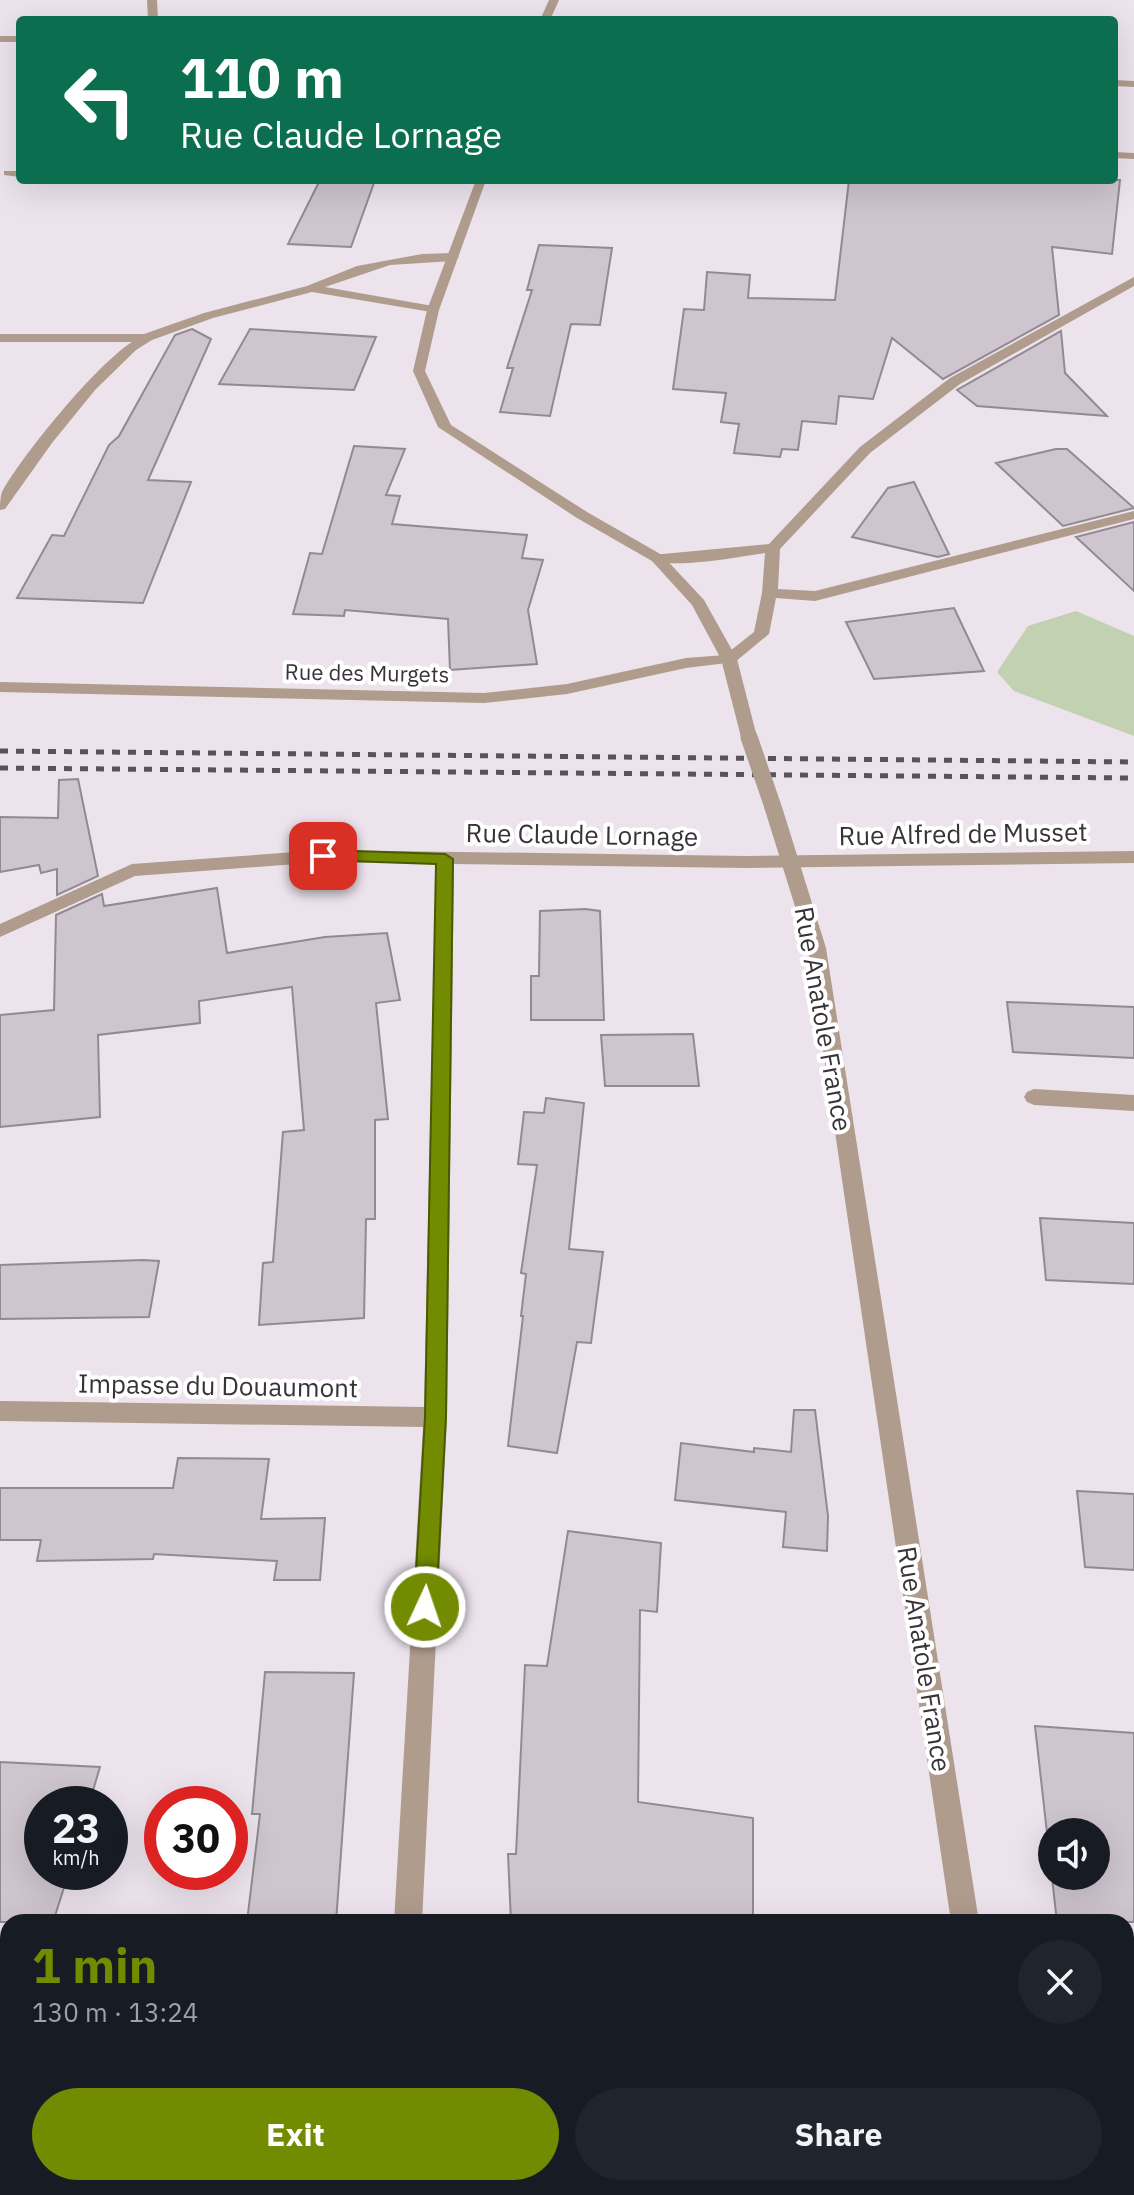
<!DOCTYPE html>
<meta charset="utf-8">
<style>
:root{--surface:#171b24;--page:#20242c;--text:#f1f3f6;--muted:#9ea1a6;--accent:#728b00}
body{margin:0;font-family:"IBM Plex Sans",sans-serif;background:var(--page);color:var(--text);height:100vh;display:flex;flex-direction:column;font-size:30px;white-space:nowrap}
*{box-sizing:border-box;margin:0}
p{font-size:26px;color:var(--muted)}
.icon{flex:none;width:44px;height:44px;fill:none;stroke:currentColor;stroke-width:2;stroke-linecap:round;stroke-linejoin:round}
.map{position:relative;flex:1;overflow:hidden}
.side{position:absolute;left:0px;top:1914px;width:1134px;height:282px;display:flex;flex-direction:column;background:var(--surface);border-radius:24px 24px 0 0;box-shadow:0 8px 32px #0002}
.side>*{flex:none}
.hud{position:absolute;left:16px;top:16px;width:1102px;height:168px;border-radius:8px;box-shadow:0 8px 32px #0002;background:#0b6e4f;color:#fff;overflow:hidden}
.tools{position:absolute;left:1038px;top:1818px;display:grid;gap:16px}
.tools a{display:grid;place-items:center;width:72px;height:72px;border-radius:50%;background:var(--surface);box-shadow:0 8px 32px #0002;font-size:40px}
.speed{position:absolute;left:24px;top:1786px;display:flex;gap:16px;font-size:40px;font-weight:700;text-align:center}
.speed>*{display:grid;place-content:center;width:104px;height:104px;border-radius:50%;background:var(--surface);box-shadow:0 8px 32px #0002;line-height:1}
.speed small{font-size:20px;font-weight:400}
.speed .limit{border:12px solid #d22;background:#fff;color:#111}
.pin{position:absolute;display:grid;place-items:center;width:68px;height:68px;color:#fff;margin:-34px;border-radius:16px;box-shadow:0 4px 12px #0006}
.me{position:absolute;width:88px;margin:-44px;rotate:3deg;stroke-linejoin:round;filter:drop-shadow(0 0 6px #0008)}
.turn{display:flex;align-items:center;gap:28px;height:168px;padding:0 32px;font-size:36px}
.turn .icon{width:104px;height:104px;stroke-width:2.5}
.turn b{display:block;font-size:56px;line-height:68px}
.round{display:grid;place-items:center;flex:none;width:84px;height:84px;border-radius:42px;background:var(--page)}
.overview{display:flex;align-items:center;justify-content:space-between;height:136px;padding:0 32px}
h1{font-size:48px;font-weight:700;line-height:60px;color:var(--accent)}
.primary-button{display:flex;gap:16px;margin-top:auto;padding:16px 32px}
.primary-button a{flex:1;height:92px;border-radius:48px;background:var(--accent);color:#fff;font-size:32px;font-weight:700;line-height:92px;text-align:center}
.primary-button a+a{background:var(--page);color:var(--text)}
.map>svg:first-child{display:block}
</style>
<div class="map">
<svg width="1134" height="2195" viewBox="0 0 1134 2195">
<rect width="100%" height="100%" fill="#ece3ec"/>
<path fill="#c2d1b1" d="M 1076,611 L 1134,636 L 1134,736 L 1014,691 L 997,672 L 1028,626 Z"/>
<path fill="#cec5cf" stroke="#928a93" stroke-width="2" fill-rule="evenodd" d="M 320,180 L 375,180 L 351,247 L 288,244 Z
M 849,180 L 1120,180 L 1112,254 L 1052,247 L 1059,315 L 943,379 L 892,338 L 873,399 L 839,396 L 836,424 L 802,421 L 798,450 L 782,449 L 780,457 L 734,453 L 739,424 L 721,422 L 726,393 L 673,389 L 684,309 L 704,310 L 707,272 L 750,275 L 748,298 L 835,300 Z
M 539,245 L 612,248 L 600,325 L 571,324 L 550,416 L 500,412 L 513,368 L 507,368 L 532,290 L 527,290 Z
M 192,329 L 211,339 L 148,480 L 191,482 L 143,603 L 17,598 L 52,535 L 64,536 L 109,445 L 119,436 L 175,335 Z
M 250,329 L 376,337 L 354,390 L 219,384 Z
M 1061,331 L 1065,373 L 1107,416 L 977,406 L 957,390 Z
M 354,446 L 405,449 L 386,495 L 400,496 L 392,524 L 527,535 L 522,558 L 543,560 L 528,610 L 537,664 L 450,670 L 448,619 L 345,610 L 344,616 L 293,614 L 310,553 L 322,554 Z
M 1056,449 L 1067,449 L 1134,508 L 1063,526 L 996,463 Z
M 914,482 L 949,554 L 938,557 L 852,537 L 888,488 Z
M 1134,522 L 1134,591 L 1076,537 Z
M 954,608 L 984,671 L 874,679 L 846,622 Z
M 78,779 L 98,876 L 57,895 L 57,869 L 41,873 L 39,865 L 0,872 L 0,817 L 58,818 L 59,780 Z
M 217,888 L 227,953 L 325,937 L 387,933 L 400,1000 L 376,1003 L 388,1119 L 375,1120 L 375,1219 L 366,1219 L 364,1318 L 259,1325 L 263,1263 L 273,1262 L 283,1132 L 304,1130 L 292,987 L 199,1001 L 200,1023 L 98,1035 L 100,1117 L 0,1127 L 0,1015 L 54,1010 L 56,915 L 102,894 L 104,906 Z
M 585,909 L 600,911 L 604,1020 L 531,1020 L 531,976 L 539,976 L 540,911 Z
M 1007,1002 L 1134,1007 L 1134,1058 L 1013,1052 Z
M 693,1034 L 699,1086 L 605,1086 L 601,1035 Z
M 546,1098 L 584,1103 L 569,1249 L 603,1252 L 591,1343 L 577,1342 L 557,1453 L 508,1446 L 523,1316 L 521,1316 L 526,1274 L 521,1273 L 537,1165 L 518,1164 L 524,1112 L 544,1113 Z
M 1040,1218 L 1134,1223 L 1134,1284 L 1046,1280 Z
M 143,1260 L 159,1261 L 149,1317 L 0,1319 L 0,1265 Z
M 794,1410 L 815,1410 L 828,1516 L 827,1551 L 783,1547 L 786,1512 L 675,1500 L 681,1443 L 754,1452 L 754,1448 L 791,1452 Z
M 178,1458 L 269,1459 L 261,1519 L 325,1518 L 320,1580 L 274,1580 L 277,1561 L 154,1554 L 153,1559 L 37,1561 L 41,1540 L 0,1540 L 0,1488 L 173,1488 Z
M 1077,1491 L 1134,1494 L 1134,1570 L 1085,1567 Z
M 568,1531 L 661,1543 L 657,1612 L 640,1610 L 638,1802 L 753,1818 L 753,1922 L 511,1922 L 508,1854 L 516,1854 L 525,1665 L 547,1666 Z
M 265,1672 L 354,1673 L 336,1922 L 247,1922 L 260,1814 L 252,1814 Z
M 1035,1726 L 1134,1733 L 1134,1922 L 1057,1922 ZM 1052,1832 L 1096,1832 L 1096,1876 L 1052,1876 Z
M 0,1762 L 100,1767 L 89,1804 L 42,1804 L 42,1872 L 69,1872 L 53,1922 L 0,1922 Z"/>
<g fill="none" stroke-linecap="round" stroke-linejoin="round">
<path fill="#b09c8c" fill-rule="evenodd" d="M 147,0 L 157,0 L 158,20 L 148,20 Z
M 4,171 L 20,171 L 20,177 L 4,175 Z
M 1034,1089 L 1134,1095 L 1134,1111 L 1034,1105 L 1027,1102 L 1024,1097 L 1027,1092 Z"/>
<path fill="#b09c8c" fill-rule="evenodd" d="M 0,36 L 20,36 L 20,42 L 0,42 Z
M 1114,80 L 1134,81 L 1134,87 L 1114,86 Z
M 1114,152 L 1134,153 L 1134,159 L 1114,158 Z
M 422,254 L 453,253 L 459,257 L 453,261 L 390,265 L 325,287 L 433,306 L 437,307 L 437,313 L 312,292 L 213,318 L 152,340 L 136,350 L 95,390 L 52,443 L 5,509 L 0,510 C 0,504 0,498 2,492 C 23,454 96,365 132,342 L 0,342 L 0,334 L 144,334 L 204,313 L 307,286 L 357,266 Z
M 1134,277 L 1134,286 L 960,384 L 870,453 L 780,549 L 778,589 L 815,591 L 1134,511 L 1134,519 L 815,601 L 776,598 L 769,634 L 735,662 L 686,668 L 567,694 L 484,703 L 0,692 L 0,682 L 484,693 L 567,684 L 686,658 L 725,655 L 754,632 L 762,593 L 765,553 C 742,556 667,571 650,558 L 652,555 L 769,544 L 860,447 L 950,378 Z
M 323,850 L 746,856 L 1134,851 L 1134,863 L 746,868 L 454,864 L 447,1417 L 422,1922 L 394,1922 L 423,1427 L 0,1421 L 0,1401 L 424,1407 L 436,863 L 323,862 L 135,876 L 0,937 L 0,924 L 132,864 Z
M 378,2188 L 408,2188 L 408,2195 L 378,2195 Z"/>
<path fill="#b09c8c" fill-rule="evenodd" d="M 549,0 L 559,0 L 550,20 L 540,20 Z
M 476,180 L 486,180 L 439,310 L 425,371 L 451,425 L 587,512 L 662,555 L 704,600 L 737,659 L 757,737 L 755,741 L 749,742 L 741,737 L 721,659 L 692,605 L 652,561 L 577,518 L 438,427 L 413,371 L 427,310 Z
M 773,801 L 782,807 L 826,948 L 979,1922 L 951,1922 L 808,948 L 764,807 Z
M 992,2188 L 1022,2188 L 1023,2195 L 993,2195 Z"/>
<path stroke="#585358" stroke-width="5" stroke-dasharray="8 8" stroke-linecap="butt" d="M 0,751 L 1134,762
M 0,768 L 1134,778"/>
<path stroke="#b09c8c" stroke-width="17" d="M 749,737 L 773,807"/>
</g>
<path fill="#728b00" stroke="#4a5a00" stroke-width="2" d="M 323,850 L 445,854 L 453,859 L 446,1417 L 436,1607 L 433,1614 L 425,1617 L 417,1614 L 414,1607 L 425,1417 L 436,864 L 318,860 L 315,856 Z"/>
<g text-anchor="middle" stroke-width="8" stroke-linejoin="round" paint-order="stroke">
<g font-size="22" fill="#373337" stroke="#fff">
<text transform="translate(367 673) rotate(1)" y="8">Rue des Murgets</text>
</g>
<g font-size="26" fill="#373337" stroke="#fff">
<text transform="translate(963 834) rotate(-1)" y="9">Rue Alfred de Musset</text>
<text transform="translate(582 835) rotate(1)" y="9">Rue Claude Lornage</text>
<text transform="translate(823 1019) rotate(80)" y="9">Rue Anatole France</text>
<text transform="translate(218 1386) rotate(1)" y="9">Impasse du Douaumont</text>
<text transform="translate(924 1659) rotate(81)" y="9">Rue Anatole France</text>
</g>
</g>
</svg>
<div class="tools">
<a><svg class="icon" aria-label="sound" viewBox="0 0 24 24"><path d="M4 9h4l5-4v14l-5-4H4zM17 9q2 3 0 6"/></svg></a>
</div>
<div class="speed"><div>23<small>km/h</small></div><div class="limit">30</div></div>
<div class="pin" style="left:323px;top:856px;background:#d93025"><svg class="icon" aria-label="arrive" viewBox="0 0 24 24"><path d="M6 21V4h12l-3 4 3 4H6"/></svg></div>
<svg class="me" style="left:425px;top:1607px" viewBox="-20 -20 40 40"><circle r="17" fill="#728b00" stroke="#fff" stroke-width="3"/><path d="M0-11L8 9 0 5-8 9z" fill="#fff"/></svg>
<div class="hud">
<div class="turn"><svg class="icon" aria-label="left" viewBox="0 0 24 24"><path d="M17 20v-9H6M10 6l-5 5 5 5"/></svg><div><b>110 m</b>Rue Claude Lornage</div></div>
</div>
<section class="side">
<div class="overview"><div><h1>1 min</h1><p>130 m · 13:24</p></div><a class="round"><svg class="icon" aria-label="close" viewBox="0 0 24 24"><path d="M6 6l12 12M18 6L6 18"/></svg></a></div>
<div class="primary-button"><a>Exit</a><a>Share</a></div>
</section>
</div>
